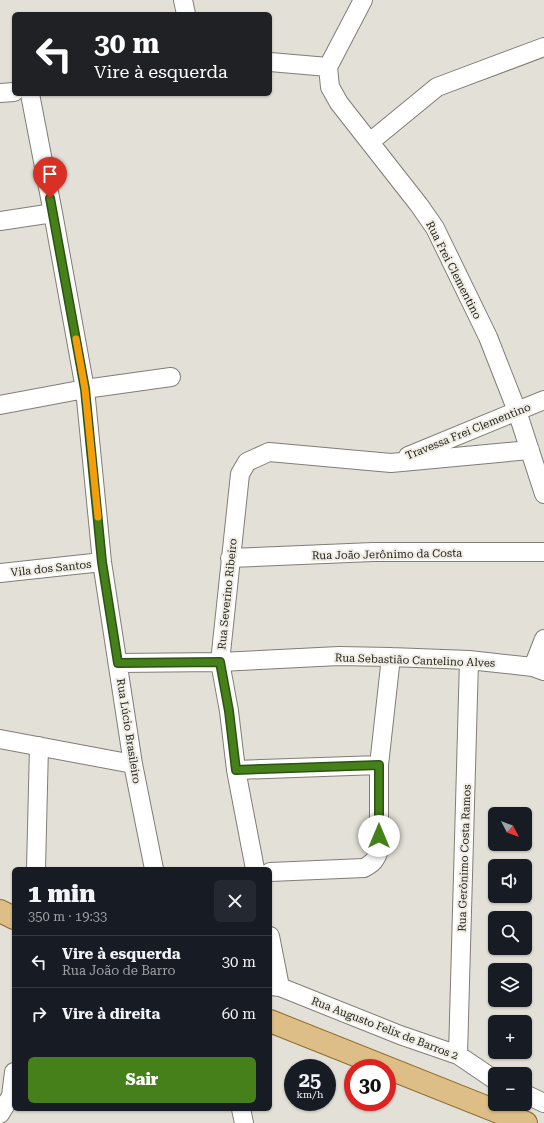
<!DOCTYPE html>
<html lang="pt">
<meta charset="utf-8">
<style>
:root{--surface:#171b24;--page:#242831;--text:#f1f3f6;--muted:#9ea1a6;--line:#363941;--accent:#45801a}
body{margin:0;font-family:"Roboto Serif",serif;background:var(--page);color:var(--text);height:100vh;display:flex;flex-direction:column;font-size:15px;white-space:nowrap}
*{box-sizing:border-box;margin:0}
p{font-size:13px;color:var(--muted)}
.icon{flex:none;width:22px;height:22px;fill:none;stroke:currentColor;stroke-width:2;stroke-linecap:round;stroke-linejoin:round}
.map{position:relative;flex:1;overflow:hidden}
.panel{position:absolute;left:12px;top:867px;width:260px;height:244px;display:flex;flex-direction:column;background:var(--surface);border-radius:6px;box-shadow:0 1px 3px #0004}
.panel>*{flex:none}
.hud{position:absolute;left:12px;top:12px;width:260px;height:84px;border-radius:6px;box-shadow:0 1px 3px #0004;background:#202124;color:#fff;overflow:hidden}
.needle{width:26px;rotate:131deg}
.tools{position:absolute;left:488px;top:807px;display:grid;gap:8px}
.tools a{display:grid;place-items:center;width:44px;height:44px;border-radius:6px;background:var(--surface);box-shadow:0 1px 3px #0004;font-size:20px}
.speed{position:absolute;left:284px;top:1059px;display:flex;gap:8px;font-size:20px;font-weight:700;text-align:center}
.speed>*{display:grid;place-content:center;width:52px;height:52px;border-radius:50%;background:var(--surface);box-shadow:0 1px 3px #0004;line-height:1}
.speed small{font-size:10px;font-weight:400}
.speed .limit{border:6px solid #d22;background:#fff;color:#111}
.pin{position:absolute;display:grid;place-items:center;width:34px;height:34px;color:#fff;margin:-41px -17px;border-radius:50% 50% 50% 0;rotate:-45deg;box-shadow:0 0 4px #0007}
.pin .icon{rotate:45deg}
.me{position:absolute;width:44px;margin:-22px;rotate:0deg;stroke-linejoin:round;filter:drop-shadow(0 0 3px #0008)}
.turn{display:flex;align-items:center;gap:14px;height:84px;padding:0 16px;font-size:18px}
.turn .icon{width:52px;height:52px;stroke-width:2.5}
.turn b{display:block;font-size:28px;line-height:34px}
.round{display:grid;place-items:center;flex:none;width:42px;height:42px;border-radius:6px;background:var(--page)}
.summary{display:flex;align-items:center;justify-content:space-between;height:68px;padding:0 16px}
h1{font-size:24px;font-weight:800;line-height:30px}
.action{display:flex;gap:8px;margin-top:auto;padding:8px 16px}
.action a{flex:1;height:46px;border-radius:6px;background:var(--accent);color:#fff;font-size:16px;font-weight:800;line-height:46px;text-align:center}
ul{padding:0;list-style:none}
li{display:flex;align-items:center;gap:12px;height:52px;padding:0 16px;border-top:1px solid var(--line)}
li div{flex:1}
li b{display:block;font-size:15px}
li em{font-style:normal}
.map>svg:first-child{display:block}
</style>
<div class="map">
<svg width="544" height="1123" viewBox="0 0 544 1123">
<rect width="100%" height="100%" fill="#e3e0d7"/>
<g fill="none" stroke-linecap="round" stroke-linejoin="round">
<g stroke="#817d75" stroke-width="20">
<path id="minor" d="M 183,0 L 186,14
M 270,62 L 328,67
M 328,67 L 330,87 L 339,103 L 419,205 L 435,228 L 488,337 L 517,411 L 544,494
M 328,67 L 363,0
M 0,93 L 14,92
M 30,94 L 53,213 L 85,389 L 102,562 L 133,764 L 154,869
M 370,142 L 437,87 L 544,47
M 0,221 L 53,213
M 0,405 L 85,389 L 171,377
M 408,456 L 544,400
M 230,558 L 373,552 L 544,552
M 0,573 L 102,562
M 118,663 L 220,662 L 339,656 L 391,657 L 469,660 L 533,667 L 544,671
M 533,667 L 544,639
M 0,739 L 133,764
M 236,770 L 379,765
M 36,869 L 39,746
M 255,869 L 236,770 L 229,711 L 220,662 L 240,474 L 247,462 L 269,452 L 391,463 L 530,450
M 270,872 L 364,868 C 373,863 376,860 379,850 L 379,765 L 391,657
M 270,936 L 280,987
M 270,986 L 280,987 L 400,1035 L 458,1055 L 495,1080
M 458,1055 L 469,660
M 525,1094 L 544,1103
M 241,1109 L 244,1123
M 0,1114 L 11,1096 L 14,1072"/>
</g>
<g stroke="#8d6b2d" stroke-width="24">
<path id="major" d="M 0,911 L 14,918
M 270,1021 L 526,1123"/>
</g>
<use href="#minor" stroke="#fff" stroke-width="18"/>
<use href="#major" stroke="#ddbe86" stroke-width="22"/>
</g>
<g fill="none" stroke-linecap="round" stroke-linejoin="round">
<g stroke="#2d5311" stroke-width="10">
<path id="route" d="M 50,198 L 85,389 L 102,562 L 118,663 L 220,662 L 229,711 L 236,770 L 379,765 L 379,836"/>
</g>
<use href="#route" stroke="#45801a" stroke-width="7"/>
<path stroke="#f59e0b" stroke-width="7" d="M 76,339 L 85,389 L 98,517"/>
</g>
<g text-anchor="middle" stroke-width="4" stroke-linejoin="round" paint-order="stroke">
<g font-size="11" fill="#23221e" stroke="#f0ede4">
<text transform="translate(454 270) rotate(63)" y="4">Rua Frei Clementino</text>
<text transform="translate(468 431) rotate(-22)" y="4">Travessa Frei Clementino</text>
<text transform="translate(387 554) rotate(-1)" y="4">Rua João Jerônimo da Costa</text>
<text transform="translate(51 568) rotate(-6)" y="4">Vila dos Santos</text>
<text transform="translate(227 594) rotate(-84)" y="4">Rua Severino Ribeiro</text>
<text transform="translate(415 660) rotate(2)" y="4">Rua Sebastião Cantelino Alves</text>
<text transform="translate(129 731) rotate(81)" y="4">Rua Lúcio Brasileiro</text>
<text transform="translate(464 858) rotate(-88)" y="4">Rua Gerônimo Costa Ramos</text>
<text transform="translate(385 1028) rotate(21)" y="4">Rua Augusto Felix de Barros 2</text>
</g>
</g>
</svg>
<div class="tools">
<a><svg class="needle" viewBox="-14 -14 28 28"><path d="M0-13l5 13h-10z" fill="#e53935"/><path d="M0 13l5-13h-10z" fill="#9ea1a6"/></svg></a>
<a><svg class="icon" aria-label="sound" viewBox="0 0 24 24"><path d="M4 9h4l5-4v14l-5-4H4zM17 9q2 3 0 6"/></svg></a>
<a><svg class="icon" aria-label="search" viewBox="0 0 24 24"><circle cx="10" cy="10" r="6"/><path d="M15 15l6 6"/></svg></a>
<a><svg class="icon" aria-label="layers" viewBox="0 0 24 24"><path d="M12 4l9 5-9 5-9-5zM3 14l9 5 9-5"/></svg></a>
<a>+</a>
<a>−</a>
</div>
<div class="speed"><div>25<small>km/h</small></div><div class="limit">30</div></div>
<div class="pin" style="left:50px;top:198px;background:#d93025"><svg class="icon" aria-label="arrive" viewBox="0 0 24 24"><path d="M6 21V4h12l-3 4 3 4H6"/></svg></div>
<svg class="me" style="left:379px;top:836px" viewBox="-20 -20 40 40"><circle r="19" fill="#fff"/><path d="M0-13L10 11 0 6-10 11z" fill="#45801a"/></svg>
<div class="hud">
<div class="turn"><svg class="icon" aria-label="left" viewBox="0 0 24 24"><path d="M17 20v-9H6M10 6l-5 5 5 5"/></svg><div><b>30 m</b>Vire à esquerda</div></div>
</div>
<section class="panel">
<div class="summary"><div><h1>1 min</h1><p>350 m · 19:33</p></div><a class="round"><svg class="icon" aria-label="close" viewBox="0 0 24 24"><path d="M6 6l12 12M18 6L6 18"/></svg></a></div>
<ul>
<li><svg class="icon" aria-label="left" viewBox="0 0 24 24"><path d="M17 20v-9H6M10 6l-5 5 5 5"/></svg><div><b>Vire à esquerda</b><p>Rua João de Barro</p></div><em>30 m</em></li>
<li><svg class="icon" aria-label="right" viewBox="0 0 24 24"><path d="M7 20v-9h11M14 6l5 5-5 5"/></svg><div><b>Vire à direita</b></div><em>60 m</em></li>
</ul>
<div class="action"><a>Sair</a></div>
</section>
</div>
